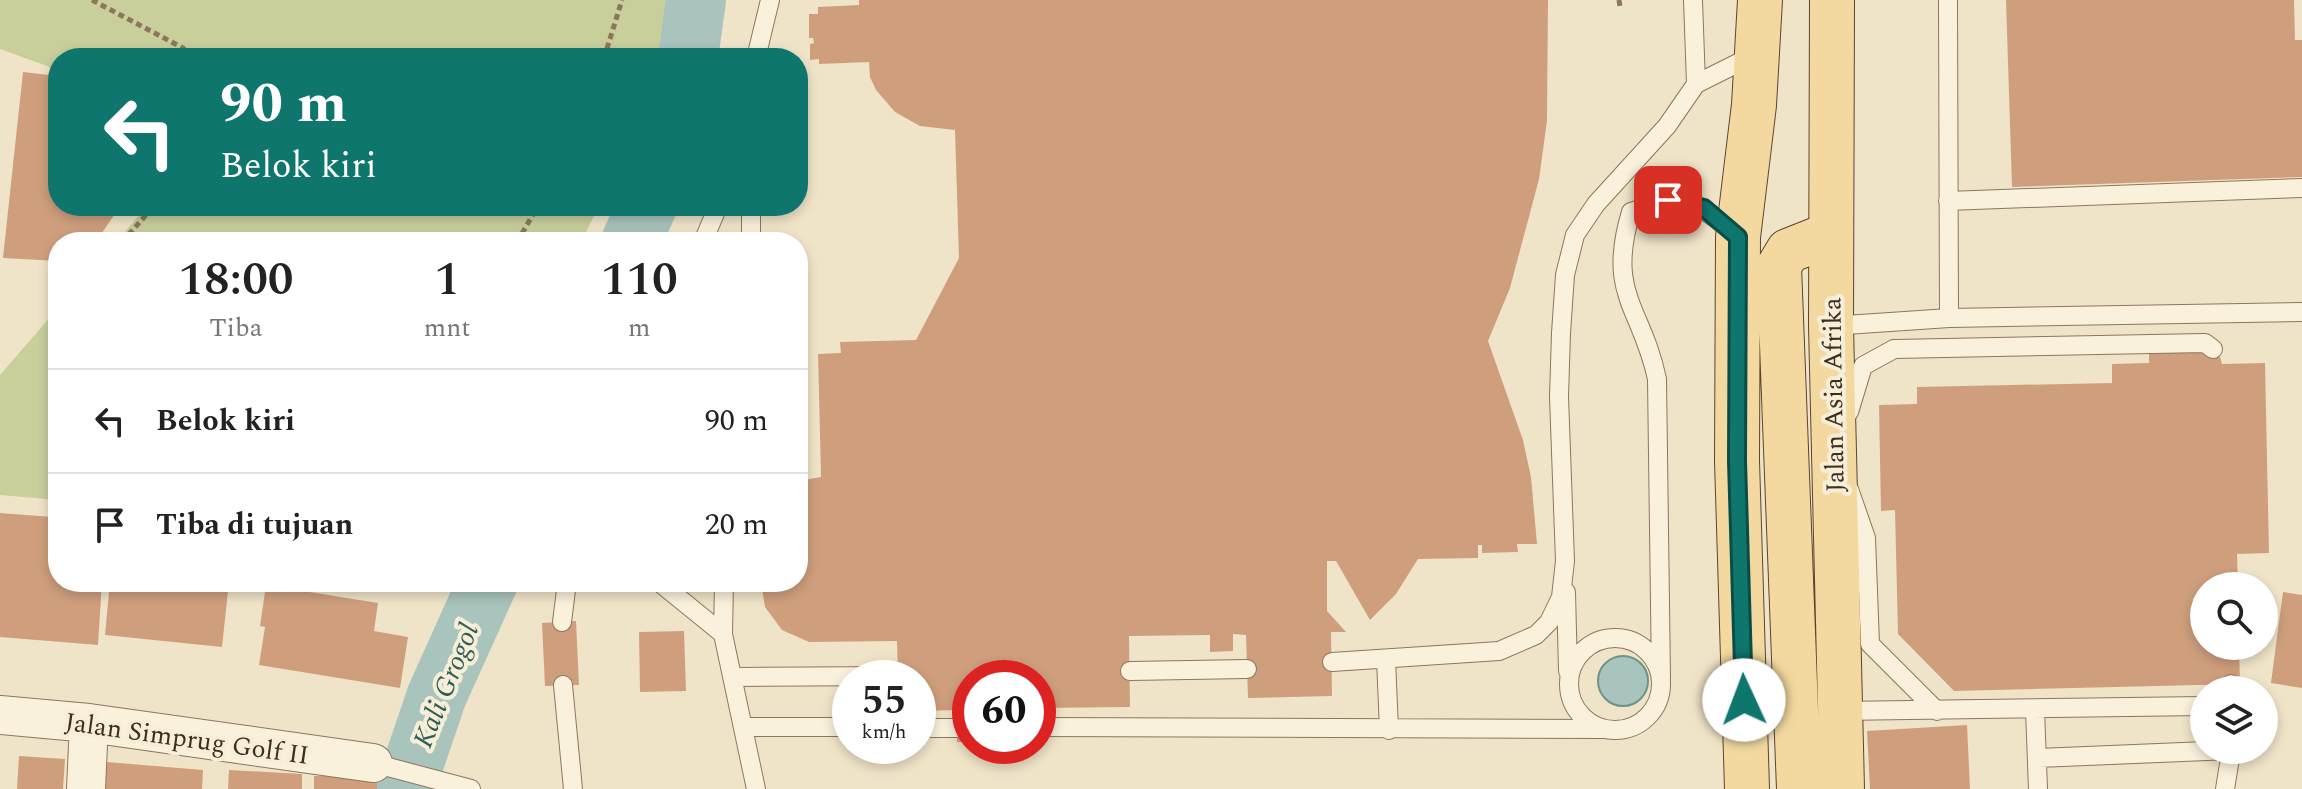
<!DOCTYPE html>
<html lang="id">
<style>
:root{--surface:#fff;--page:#f6f6f6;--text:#222;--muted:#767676;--line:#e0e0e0}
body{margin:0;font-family:Spectral,serif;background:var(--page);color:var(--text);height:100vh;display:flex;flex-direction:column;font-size:30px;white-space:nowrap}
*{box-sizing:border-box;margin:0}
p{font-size:26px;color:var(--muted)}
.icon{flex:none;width:44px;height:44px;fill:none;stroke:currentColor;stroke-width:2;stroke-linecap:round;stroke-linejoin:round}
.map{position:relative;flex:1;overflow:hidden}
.details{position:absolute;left:48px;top:232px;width:760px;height:360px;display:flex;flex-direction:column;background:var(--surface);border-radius:32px;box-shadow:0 4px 12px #0003}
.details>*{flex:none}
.guide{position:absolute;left:48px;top:48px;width:760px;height:168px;border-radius:32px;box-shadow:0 4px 12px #0003;background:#0f766e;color:#fff;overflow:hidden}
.controls{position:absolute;left:2190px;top:572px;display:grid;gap:16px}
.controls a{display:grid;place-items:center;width:88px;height:88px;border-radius:50%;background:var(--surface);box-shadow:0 4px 12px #0003;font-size:40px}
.speed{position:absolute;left:832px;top:660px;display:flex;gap:16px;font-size:40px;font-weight:700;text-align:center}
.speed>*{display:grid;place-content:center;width:104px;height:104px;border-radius:50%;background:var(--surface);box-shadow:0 4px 12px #0003;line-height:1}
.speed small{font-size:20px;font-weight:400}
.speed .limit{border:12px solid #d22;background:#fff;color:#111}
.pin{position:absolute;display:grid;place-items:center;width:68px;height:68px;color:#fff;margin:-34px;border-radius:16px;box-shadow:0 4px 12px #0006}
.me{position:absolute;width:88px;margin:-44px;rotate:358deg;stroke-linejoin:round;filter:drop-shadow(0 0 6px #0008)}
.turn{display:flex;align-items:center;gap:28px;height:168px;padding:0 40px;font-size:36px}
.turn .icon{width:104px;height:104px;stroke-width:2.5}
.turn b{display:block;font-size:56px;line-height:68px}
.eta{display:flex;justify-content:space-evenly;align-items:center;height:136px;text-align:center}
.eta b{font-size:48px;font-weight:600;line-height:56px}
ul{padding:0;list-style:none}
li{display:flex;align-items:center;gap:24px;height:104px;padding:0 40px;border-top:2px solid var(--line)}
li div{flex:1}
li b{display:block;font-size:30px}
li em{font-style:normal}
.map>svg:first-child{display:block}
</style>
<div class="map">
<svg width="2302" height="789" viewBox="0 0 2302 789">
<rect width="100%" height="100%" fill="#f0e4c8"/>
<path fill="#c9cf9b" d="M 0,0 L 705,0 L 675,58 L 58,58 L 58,70 L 0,49 Z
M 147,206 L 599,206 L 581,242 L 116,242 Z
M 58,308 L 58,500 L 0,495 L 0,375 Z"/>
<path fill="#a9c4bc" stroke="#6f938a" stroke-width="2" d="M1598 681a25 25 0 1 1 50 0a25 25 0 1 1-50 0Z"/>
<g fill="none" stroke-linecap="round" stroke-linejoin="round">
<path stroke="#a9c4bc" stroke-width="60" d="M 688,58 L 696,0
M 631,242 L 647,206
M 405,789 L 437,695 L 488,582"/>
</g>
<path fill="#cf9f7d" d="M 859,0 L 1548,0 L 1547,121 L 1539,179 L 1510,288 L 1488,341 L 1523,440 L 1531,477 L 1537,544 L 1517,544 L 1518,552 L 1482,553 L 1482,545 L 1478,545 L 1478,558 L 1418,559 L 1396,594 L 1370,620 L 1336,561 L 1327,561 L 1327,611 L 1346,632 L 1331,632 L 1332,696 L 1248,698 L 1246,635 L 1233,634 L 1233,651 L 1210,652 L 1210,635 L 1129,636 L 1130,707 L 1038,708 L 1038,678 L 970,678 L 970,742 L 957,742 L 957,710 L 918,711 L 918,678 L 898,678 L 897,641 L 809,642 L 782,630 L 765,607 L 761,582 L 798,582 L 798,481 L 821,477 L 818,354 L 841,353 L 840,342 L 916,340 L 959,258 L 955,130 L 920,126 L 895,112 L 876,90 L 870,77 L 869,62 L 819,64 L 819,59 L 810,60 L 810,44 L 814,43 L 813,38 L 809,38 L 809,14 L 818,14 L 818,7 L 859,5 Z
M 2006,0 L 2294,0 L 2295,40 L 2302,40 L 2302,177 L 2012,187 Z
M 23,72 L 58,76 L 58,206 L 120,206 L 96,242 L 58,242 L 58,261 L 3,258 Z
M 2218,349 L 2222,364 L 2265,363 L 2269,553 L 2237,554 L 2238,586 L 2204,586 L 2204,646 L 2239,646 L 2240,684 L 1954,691 L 1898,634 L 1895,510 L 1881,511 L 1879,405 L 1917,404 L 1917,387 L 2112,383 L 2112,364 L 2149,363 L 2149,351 Z
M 0,513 L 53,517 L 52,547 L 58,556 L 58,582 L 102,582 L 98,645 L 0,637 Z
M 110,582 L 229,582 L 222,647 L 105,635 Z
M 266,585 L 378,603 L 374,631 L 408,637 L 400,688 L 259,665 L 265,627 L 260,626 Z
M 2283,592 L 2302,595 L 2302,688 L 2271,683 Z
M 576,621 L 579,685 L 545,686 L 542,623 Z
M 684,631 L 686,691 L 640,692 L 639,632 Z
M 1967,725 L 1970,789 L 1870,789 L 1867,731 Z
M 19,756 L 65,759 L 63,789 L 17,789 Z
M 107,762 L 203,770 L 202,789 L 105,789 Z
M 229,770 L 302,774 L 302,789 L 228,789 Z
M 314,776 L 377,776 L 377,789 L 314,789 Z"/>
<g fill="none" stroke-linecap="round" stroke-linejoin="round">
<g stroke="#8d765c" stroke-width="20">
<path id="lane" d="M 1693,0 L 1696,84
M 1948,0 L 1949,318
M 756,58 L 770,0
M 1948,201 L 2302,188
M 703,242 L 718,206
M 751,242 L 751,206
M 1831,326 L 1949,318 L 2302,312
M 1849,412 L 1863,366 L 1894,349 L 2205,343 L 2213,349
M 1849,489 L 1866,538 L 1870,644 L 1937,711
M 659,582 L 723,634
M 724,582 L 723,634 L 756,789
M 1566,592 L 1568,671
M 562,622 L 567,582
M1569 684a46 46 0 1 1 92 0a46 46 0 1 1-92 0Z
M 1386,659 L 1389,730
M 1332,662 L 1499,651 L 1536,635 L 1549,622 L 1561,597 L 1565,561 L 1559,397 L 1561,333 L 1565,275 L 1575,235 L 1596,204 L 1667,126 L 1696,84 L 1754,55
M 1130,671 L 1247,669
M 733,677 L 898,676
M 1661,678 L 1657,379 C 1642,307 1606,295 1631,212 C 1685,194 1693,199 1736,235
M 2231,684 L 2231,690
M 563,685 L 573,789
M 2035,710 L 2038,789
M 1839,711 L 2204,706
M 745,727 L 850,727
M 1038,727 L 1604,729
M 918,728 L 957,728
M 2038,758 L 2231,750
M 373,763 L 471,789
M 2225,789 L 2231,752"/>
</g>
<g stroke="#8d765c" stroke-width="40">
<path id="street" d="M 0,715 L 89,723 L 373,763
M 86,789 L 89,723"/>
</g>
<g stroke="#5b4430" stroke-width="46">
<path id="primary" d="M 1832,0 L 1831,326 L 1842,789
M 1747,789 L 1737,461 L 1738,237 L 1754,105 L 1760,0
M 1799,789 L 1779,266 L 1788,251 L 1831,234"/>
</g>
<path stroke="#8d765c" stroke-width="5" stroke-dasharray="6 4" stroke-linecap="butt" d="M 92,0 L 183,48 L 191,58
M 1619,0 L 1620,7
M 604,58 L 622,0
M 122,242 L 154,206
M 517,242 L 538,206"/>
<use href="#lane" stroke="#faf1dc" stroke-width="18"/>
<use href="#street" stroke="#faf1dc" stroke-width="38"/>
<use href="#primary" stroke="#f3d9a0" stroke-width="44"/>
</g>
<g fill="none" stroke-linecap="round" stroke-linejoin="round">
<g stroke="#0a4d48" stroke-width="20">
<path id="route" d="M 1668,200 L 1704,208 L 1738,237 L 1737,461 L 1744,700"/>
</g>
<use href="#route" stroke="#0f766e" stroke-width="14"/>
</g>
<g text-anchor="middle" stroke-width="8" stroke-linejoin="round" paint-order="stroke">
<g font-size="26" fill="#3d2e20" stroke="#f7eed8">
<text transform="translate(1833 395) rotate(-91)" y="9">Jalan Asia Afrika</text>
<text transform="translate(187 738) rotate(8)" y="9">Jalan Simprug Golf II</text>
</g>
<g font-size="28" font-style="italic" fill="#2f5d5a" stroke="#f7eed8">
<text transform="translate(445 685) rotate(-68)" y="10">Kali Grogol</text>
</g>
</g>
</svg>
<div class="controls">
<a><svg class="icon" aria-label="search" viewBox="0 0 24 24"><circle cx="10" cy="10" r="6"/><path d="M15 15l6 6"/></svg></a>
<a><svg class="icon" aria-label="layers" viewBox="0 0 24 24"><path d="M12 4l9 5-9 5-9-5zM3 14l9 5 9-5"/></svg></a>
</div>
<div class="speed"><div>55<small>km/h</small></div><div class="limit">60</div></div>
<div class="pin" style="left:1668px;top:200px;background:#d93025"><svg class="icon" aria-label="arrive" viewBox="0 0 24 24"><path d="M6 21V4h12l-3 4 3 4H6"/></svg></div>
<svg class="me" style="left:1744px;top:700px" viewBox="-20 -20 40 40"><circle r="19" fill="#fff"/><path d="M0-13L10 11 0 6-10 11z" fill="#0f766e"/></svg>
<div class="guide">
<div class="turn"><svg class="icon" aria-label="left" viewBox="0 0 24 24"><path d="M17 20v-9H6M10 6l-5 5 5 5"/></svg><div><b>90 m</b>Belok kiri</div></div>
</div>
<section class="details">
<div class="eta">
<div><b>18:00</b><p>Tiba</p></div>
<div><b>1</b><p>mnt</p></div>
<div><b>110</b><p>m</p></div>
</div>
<ul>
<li><svg class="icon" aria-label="left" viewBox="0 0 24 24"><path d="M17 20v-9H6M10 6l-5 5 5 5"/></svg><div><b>Belok kiri</b></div><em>90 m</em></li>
<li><svg class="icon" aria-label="arrive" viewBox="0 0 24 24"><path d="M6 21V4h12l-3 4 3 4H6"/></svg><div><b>Tiba di tujuan</b></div><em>20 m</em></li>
</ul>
</section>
</div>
